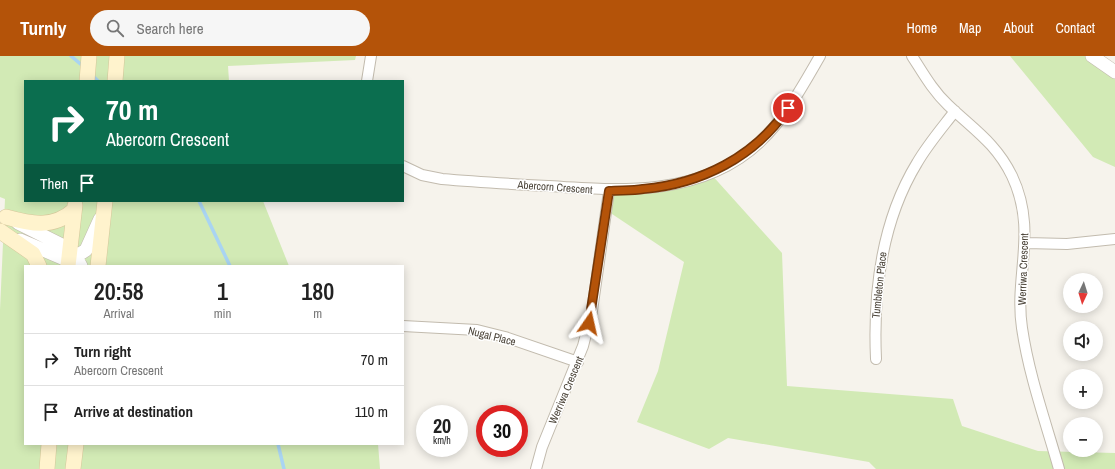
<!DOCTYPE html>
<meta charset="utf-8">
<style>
:root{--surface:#fff;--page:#f6f6f6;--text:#222;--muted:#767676;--line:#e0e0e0;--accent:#b45309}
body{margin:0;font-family:"Archivo Narrow",sans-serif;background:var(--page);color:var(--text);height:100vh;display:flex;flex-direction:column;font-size:15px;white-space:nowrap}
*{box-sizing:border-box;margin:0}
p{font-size:13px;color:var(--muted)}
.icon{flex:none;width:22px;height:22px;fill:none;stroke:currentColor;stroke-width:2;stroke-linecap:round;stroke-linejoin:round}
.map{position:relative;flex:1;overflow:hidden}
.drawer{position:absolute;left:24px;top:209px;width:380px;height:180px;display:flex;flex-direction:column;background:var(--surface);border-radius:0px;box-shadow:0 2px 10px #0003}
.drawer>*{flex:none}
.guide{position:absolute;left:24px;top:24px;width:380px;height:122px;border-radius:0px;box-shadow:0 2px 10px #0003;background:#0b6e4f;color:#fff;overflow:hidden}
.needle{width:26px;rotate:184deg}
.controls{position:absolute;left:1063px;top:217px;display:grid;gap:8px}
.controls a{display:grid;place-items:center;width:40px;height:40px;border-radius:50%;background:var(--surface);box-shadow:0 2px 10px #0003;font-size:20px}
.speed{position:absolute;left:416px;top:349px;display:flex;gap:8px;font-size:20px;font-weight:700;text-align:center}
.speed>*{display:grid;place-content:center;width:52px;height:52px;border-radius:50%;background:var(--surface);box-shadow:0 2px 10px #0003;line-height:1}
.speed small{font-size:10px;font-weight:400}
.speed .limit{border:6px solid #d22;background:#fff;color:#111}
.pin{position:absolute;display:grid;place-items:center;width:34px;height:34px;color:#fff;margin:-17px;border:2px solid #fff;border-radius:50%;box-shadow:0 1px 4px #0007}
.me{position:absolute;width:44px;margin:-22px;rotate:11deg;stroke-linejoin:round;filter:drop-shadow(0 0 3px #0008)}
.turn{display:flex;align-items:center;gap:14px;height:84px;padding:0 16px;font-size:18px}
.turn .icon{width:52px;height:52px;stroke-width:2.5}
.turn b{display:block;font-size:28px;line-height:34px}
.then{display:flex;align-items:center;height:38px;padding:0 16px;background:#0003;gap:8px;font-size:15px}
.eta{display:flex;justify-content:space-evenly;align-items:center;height:68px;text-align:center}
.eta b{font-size:24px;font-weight:600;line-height:28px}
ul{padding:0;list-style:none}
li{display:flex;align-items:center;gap:12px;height:52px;padding:0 16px;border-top:1px solid var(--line)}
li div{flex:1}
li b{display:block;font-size:15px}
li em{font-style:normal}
header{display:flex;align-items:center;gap:24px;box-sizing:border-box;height:56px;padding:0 20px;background:var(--accent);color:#fff}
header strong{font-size:19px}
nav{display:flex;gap:22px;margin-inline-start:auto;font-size:14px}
.search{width:280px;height:36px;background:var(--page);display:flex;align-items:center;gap:10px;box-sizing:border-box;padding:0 14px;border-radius:22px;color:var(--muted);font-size:15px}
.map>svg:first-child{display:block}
</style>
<header>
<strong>Turnly</strong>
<div class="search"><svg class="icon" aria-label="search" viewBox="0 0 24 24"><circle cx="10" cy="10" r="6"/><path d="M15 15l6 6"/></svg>Search here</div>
<nav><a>Home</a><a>Map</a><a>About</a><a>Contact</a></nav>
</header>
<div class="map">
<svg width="1115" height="413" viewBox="0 0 1115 413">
<rect width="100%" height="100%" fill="#f6f3ec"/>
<path fill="#d2eab5" d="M 0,0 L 356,0 L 355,4 L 228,10 L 229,25 L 25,25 L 25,145 L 263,145 L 289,210 L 25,210 L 25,388 L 378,388 L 380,413 L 0,413 L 0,254 L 5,143 L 0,141 Z
M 1010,0 L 1101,0 L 1115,14 L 1115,111 L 1093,101 Z
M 710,117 L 782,197 L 787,330 L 953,343 L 962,370 L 1038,395 L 1115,397 L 1115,413 L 876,413 L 869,406 L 728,382 L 709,393 L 637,366 L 658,315 L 684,206 L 606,154 L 609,135 Z"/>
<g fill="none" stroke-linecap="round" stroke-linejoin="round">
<path stroke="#a9d4f2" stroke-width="3.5" d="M 71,0 L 84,11
M 91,18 L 98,25
M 199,145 L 230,210
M 278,388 L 284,413"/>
<g stroke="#c2bbae" stroke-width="12">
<path id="minor" d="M 912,0 C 923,17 933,35 948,49 C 973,73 996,87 1012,120 C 1038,175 1014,219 1022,272 C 1029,320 1046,367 1059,413
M 367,25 L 371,0
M 403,110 L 422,119 L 442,123 C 477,126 512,128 548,130 C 620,135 702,141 760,86 C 786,61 802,31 820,0
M 1026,187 L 1067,188 L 1115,183
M 403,270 L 477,274 L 505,281 L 578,306
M 876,303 C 873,235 881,166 917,107 C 928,88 942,72 955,55
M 536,413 L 542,391 L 583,290 L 592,255 L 609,135"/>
</g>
<g stroke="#c2bbae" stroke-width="14">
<path id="tertiary" d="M 1092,0 L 1115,16
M 18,167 L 70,193 L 74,197 L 81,210
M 20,184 L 69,205 L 86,194 L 100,163"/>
</g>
<g stroke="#d6c79b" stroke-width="16">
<path id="secondary" d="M 87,25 L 89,0
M 115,25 L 117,0
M 6,161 C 31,168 53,173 74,154
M 0,175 L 33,198 L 39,210
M 68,210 L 75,149
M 98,210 L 105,145
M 47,413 L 49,388
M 73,413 L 76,388"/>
</g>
<use href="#minor" stroke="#fff" stroke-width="10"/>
<use href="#tertiary" stroke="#fff" stroke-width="13"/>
<use href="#secondary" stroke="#fff3cd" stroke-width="15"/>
</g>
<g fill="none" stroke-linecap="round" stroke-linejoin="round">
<g stroke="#753606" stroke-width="10">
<path id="route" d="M 589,267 L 609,135 C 620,134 632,135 643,133 C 701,128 755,101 788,52"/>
</g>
<use href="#route" stroke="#b45309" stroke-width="7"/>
</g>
<g text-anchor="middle" stroke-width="3" stroke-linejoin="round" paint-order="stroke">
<g font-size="11" fill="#4b4439" stroke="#fff">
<text transform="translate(555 131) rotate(4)" y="4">Abercorn Crescent</text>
<text transform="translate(1023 213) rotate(-88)" y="4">Werriwa Crescent</text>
<text transform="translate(879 229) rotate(-84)" y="4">Tumbleton Place</text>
<text transform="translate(492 280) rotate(14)" y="4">Nugal Place</text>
<text transform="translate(566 334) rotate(-67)" y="4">Werriwa Crescent</text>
</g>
</g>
</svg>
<div class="controls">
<a><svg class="needle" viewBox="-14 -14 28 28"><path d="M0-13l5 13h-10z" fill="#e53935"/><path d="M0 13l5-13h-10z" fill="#767676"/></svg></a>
<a><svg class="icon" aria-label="sound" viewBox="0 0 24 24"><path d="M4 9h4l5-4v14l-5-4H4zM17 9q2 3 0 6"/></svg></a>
<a>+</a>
<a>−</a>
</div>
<div class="speed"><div>20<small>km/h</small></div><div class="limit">30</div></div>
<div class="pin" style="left:788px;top:52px;background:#d93025"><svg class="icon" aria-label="arrive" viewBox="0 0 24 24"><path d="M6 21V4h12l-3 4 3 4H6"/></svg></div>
<svg class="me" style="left:589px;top:267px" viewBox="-20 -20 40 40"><path d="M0-17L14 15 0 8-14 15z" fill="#b45309" stroke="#fff" stroke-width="4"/></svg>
<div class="guide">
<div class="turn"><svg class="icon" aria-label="right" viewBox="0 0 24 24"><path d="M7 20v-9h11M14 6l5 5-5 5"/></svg><div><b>70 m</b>Abercorn Crescent</div></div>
<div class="then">Then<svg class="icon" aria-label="arrive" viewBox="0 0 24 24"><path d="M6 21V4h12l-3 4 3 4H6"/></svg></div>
</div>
<section class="drawer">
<div class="eta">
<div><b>20:58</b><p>Arrival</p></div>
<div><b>1</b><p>min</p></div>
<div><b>180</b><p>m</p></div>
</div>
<ul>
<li><svg class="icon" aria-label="right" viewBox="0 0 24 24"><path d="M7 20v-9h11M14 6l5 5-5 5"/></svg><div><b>Turn right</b><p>Abercorn Crescent</p></div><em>70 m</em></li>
<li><svg class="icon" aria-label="arrive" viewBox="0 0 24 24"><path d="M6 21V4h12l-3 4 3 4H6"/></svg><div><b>Arrive at destination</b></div><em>110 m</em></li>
</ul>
</section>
</div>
